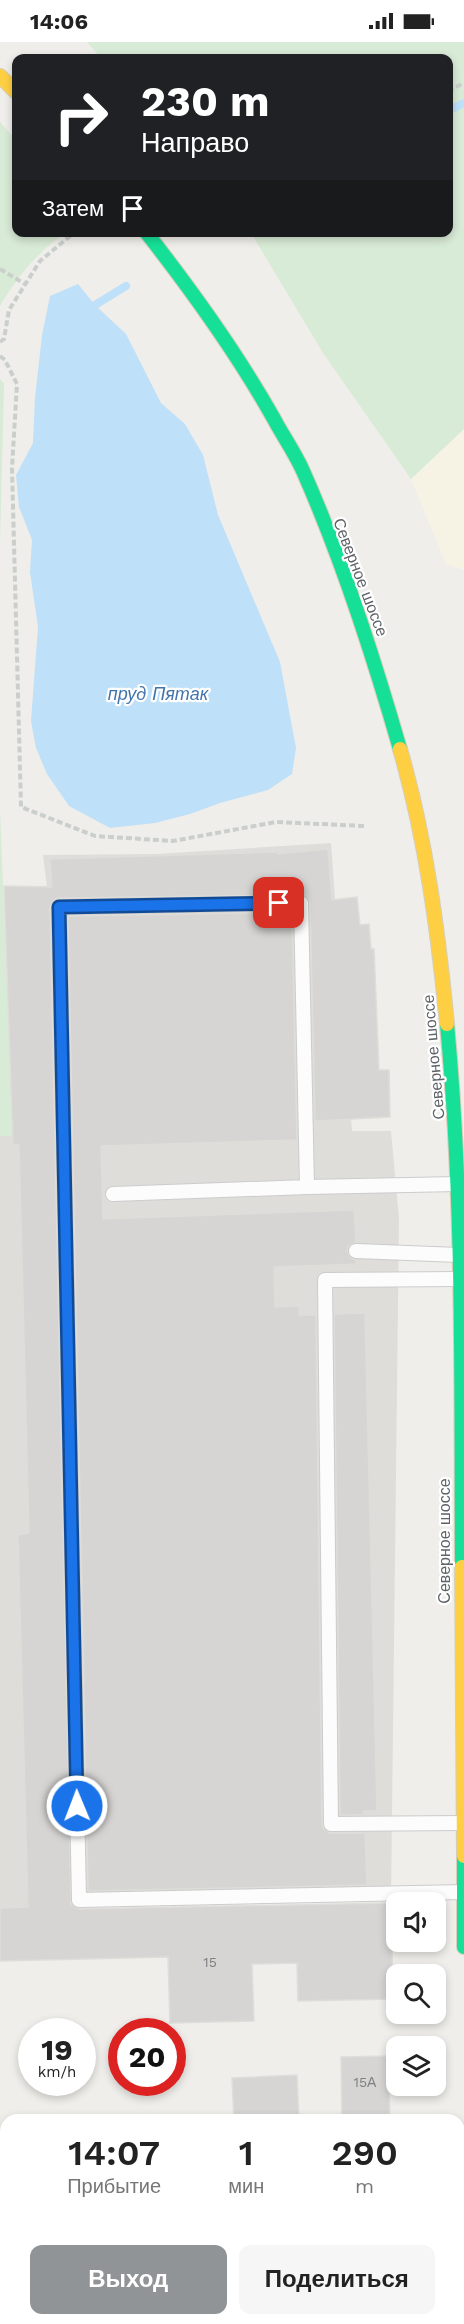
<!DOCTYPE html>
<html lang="ru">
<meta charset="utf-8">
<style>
:root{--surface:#fff;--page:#f6f6f6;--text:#222;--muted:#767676;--accent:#919496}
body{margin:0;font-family:"Work Sans",sans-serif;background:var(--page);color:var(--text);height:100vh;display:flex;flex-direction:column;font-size:22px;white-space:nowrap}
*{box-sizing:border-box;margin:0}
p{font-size:20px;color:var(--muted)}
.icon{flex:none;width:33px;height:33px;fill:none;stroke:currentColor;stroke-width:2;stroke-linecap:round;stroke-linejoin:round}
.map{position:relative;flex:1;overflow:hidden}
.sheet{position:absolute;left:0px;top:2072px;width:465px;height:212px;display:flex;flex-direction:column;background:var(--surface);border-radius:18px 18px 0 0;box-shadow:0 3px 9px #0003}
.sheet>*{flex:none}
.hud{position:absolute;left:12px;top:12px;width:441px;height:183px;border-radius:12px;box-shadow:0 3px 9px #0003;background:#202124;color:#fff;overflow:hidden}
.fabs{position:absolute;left:386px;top:1850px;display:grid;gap:12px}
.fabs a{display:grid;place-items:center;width:60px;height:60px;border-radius:12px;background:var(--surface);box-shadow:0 3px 9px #0003;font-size:30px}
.speed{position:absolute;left:18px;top:1976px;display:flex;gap:12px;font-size:30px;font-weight:700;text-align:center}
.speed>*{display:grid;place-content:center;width:78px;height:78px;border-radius:50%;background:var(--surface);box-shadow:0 3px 9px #0003;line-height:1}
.speed small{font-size:15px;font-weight:400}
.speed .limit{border:9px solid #d22;background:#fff;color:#111}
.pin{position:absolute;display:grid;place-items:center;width:51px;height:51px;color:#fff;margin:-26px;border-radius:12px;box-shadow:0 3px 9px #0006}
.me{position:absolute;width:66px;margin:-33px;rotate:359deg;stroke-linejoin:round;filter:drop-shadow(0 0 4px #0008)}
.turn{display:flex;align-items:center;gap:21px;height:126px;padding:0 30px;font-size:27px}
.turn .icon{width:78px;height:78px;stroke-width:2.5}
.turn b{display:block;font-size:42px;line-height:51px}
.then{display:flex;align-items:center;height:57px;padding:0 30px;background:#0003;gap:12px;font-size:22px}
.eta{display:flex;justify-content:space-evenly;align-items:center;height:102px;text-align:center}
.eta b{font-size:36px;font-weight:600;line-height:42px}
.action{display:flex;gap:12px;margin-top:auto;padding:12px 30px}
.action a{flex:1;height:69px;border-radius:12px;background:var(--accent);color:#fff;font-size:24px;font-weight:600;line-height:69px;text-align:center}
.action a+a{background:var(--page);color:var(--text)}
.status{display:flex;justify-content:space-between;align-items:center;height:42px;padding:0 30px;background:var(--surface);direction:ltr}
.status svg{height:16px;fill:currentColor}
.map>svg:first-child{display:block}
</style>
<div class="status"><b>14:06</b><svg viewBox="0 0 49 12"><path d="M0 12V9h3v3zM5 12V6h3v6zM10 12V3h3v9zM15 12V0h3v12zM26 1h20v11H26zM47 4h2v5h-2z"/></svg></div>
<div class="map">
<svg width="464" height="2282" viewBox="0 0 464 2282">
<rect width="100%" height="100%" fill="#efeeea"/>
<path fill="#f7f3e4" d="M 464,387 L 464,528 L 446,522 L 411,437 Z"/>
<path fill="#dfddda" d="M 331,801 L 352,1089 L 391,1089 L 399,1176 L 391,1858 L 0,1866 L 0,1094 L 12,1094 L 5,844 L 47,845 L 43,813 L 156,812 Z"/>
<path fill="#d8ebd6" d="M 87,0 L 464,0 L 464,387 L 411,437 L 323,311 L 251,191 L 448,190 L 448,16 L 101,16 Z
M 0,80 L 16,98 L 16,190 L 66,191 C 39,208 16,236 0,264 Z
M 0,337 L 4,342 L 0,502 Z
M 0,768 L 13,1094 L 0,1094 Z"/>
<path fill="#bfe0f9" d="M 78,242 L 95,263 L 126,292 L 161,361 L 185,382 L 203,413 L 218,473 L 280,620 L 296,706 L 292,732 L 268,748 L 220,761 L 190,772 L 155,781 L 110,786 L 69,764 L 47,732 L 36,706 L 31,679 L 38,585 L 30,530 L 32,498 L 19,465 L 16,433 L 33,401 L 35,356 L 42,293 L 50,254 Z"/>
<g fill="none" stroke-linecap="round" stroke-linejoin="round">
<path stroke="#bfe0f9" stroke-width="8" d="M 448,69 L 464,61
M 95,263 L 126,244"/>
</g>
<path fill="#d6d5d3" stroke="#deddd9" stroke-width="1.5" d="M 328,807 L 332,858 L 357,855 L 360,883 L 369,882 L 371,907 L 374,907 L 379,1028 L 389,1028 L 390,1075 L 315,1079 L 310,861 L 306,853 L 59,856 L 54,858 L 50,865 L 71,1862 L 79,1867 L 391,1861 L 393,1957 L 298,1959 L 297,1921 L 252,1922 L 254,1979 L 170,1981 L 168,1915 L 0,1919 L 0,1866 L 28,1865 L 18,1493 L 29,1491 L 19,1103 L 13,1103 L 4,844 L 52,845 L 50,817 L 278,810 L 278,812 Z
M 292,870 L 297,1098 L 101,1104 L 103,1177 L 354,1168 L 356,1200 L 349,1204 L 347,1209 L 351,1216 L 356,1218 L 356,1222 L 274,1225 L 275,1265 L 299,1264 L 299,1273 L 316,1273 L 322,1783 L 324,1787 L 330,1791 L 365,1791 L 367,1843 L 88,1849 L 68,874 Z
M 365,1271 L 377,1769 L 364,1769 L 364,1773 L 340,1773 L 334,1272 Z
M 388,2014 L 390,2078 L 342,2078 L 341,2015 Z
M 297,2033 L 299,2078 L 234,2078 L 232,2036 Z"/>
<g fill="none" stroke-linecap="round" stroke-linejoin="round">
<g stroke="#cbcccc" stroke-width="16">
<path id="lane" d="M 458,1142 L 307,1145 L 301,861 L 59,865 L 79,1858 L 464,1850
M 113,1152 L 307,1145
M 356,1209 L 459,1213
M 459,1237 L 325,1238 L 331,1782 L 463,1781"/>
</g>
<g stroke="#d7ceb8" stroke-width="16">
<path id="fast" d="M 146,190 C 193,250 237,311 274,377 C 283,394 295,411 303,429 C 343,519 373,613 400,707
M 447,982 C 464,1163 461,1344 462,1525
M 464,1814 L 464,1905"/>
</g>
<g stroke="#d7ceb8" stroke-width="16">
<path id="slow" d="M 0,34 L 16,50
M 400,707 C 426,797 438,889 447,982
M 462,1525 L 464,1814"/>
</g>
<path stroke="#cacfcc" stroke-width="4" stroke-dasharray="6 3" stroke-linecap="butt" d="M 448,49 L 464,41
M 0,227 L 25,242
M 0,300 L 4,297 L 9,268 L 40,219 L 75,190
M 0,314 L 5,318 L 17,342 L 12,426 L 21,765 L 95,794 L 173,799 L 276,780 L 365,784"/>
<use href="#lane" stroke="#fdfcfc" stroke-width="14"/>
<use href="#fast" stroke="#16e098" stroke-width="14"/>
<use href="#slow" stroke="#ffcf43" stroke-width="14"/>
</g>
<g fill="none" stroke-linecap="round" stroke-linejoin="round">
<g stroke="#114b97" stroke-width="15">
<path id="route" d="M 77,1764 L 59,865 L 279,861"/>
</g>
<use href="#route" stroke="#1a73e8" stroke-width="10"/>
</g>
<g text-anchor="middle" stroke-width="4.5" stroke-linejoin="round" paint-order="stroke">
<g font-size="14" fill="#7e8184">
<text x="210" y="1925">15</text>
<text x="365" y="2045">15А</text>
</g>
<g font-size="16" fill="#5f6368" stroke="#fff">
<text transform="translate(361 535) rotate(69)" y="6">Северное шоссе</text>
<text transform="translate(433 1015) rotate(-95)" y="6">Северное шоссе</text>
<text transform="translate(444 1499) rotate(-90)" y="6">Северное шоссе</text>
</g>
<g font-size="18" font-style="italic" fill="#4174aa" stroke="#fff">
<text x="158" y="658">пруд Пятак</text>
</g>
</g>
</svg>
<div class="fabs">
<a><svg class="icon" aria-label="sound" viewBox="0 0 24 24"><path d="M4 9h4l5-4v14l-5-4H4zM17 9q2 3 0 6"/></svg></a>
<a><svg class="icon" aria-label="search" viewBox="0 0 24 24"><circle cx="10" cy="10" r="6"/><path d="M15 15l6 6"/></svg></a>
<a><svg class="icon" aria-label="layers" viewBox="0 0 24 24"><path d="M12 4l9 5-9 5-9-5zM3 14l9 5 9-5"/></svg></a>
</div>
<div class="speed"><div>19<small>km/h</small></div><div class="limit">20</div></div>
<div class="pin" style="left:279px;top:861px;background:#d93025"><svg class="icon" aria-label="arrive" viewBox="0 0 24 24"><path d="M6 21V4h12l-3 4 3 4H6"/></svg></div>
<svg class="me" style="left:77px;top:1764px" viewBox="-20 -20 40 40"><circle r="17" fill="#1a73e8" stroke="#fff" stroke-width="3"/><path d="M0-11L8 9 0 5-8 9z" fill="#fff"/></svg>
<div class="hud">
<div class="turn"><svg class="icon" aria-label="right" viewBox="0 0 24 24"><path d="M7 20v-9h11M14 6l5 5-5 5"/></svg><div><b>230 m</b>Направо</div></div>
<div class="then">Затем<svg class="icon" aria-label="arrive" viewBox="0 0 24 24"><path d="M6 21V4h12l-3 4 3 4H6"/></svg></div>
</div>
<section class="sheet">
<div class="eta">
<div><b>14:07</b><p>Прибытие</p></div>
<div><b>1</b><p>мин</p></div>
<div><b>290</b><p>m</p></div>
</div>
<div class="action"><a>Выход</a><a>Поделиться</a></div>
</section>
</div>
